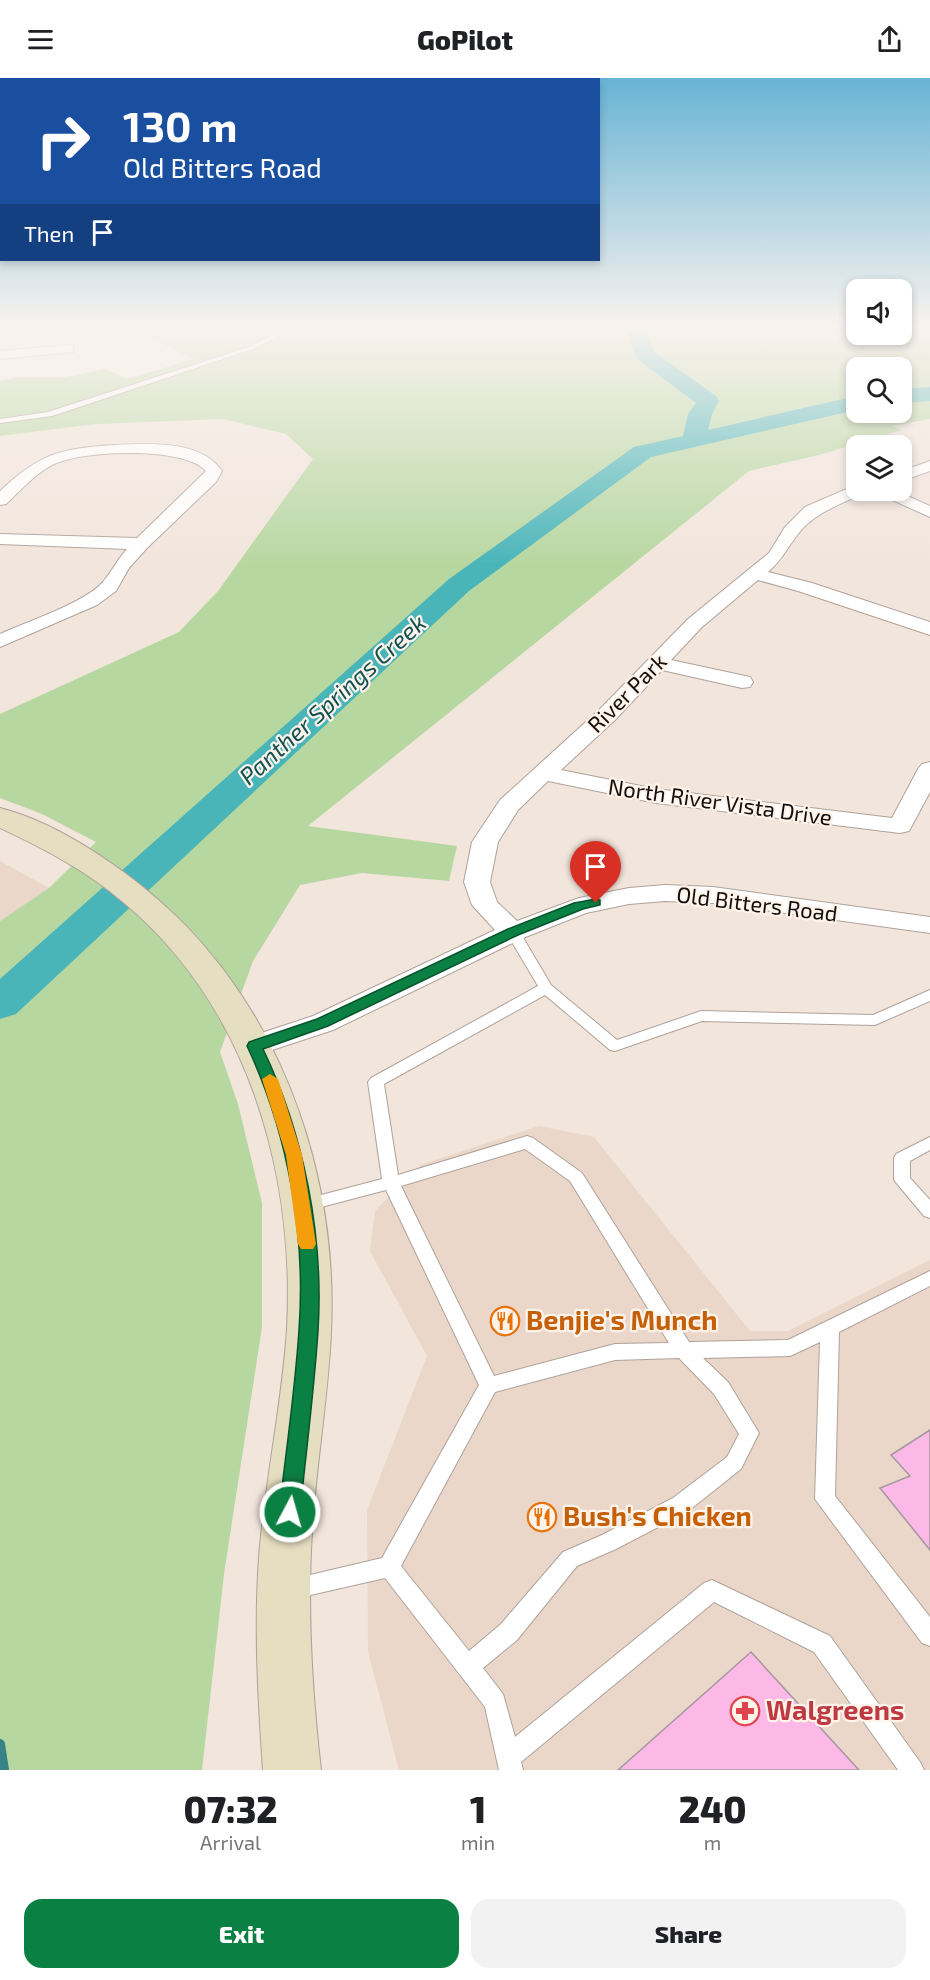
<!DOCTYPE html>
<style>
:root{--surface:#fff;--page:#f2f2f2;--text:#202124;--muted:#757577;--accent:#0b8043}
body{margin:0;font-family:"Exo 2",sans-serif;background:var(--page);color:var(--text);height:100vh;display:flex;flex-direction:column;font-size:22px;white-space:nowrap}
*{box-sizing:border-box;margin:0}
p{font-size:20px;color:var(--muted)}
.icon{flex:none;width:33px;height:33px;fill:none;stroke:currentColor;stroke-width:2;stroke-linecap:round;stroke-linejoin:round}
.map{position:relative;height:1692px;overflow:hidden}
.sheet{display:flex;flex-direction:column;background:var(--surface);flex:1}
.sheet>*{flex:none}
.guide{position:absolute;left:0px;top:0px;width:600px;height:183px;box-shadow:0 3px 9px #0003;background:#1a4fa0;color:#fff;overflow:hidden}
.buttons{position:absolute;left:846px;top:201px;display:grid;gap:12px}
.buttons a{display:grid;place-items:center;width:66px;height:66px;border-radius:12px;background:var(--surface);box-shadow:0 3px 9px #0003;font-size:30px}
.pin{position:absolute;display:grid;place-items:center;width:51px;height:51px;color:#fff;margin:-62px -26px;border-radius:50% 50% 50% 0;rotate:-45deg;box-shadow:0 0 6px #0007}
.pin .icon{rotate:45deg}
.me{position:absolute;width:66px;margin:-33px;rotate:6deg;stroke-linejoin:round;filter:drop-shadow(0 0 4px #0008)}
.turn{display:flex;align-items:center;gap:21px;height:126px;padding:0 24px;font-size:27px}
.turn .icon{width:78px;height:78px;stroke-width:2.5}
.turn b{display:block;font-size:42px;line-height:51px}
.then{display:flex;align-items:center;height:57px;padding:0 24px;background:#0003;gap:12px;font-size:22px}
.eta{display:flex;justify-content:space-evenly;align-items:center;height:102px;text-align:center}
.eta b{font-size:36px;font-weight:800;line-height:42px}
.action{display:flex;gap:12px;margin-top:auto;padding:12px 24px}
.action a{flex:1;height:69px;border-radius:18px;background:var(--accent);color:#fff;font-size:24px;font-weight:800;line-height:69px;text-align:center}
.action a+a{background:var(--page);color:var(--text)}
header{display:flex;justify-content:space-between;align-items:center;height:78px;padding:0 24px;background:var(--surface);font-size:27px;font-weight:800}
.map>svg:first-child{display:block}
</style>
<header><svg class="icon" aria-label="menu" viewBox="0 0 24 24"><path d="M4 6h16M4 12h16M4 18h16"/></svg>GoPilot<svg class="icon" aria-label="share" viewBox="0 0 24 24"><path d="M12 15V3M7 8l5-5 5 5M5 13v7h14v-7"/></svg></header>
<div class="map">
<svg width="930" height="1692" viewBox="0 0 930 1692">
<rect width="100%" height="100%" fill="#f2e5dc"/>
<path fill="#ead7c9" d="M 0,783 L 49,810 L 0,843 Z
M 539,1048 L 594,1059 L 750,1253 L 788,1253 L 930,1182 L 930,1692 L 399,1692 L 368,1574 L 367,1432 L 427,1278 L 370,1173 L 375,1133 L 420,1087 Z"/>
<path fill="#b7d7a1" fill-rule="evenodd" d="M 129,250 L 856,250 L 856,256 L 902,256 L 902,250 L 930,250 L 930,341 L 892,348 L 902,352 L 819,377 L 749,393 L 308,748 L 457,768 L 449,803 L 362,795 L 300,807 L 253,883 L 220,974 L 238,1026 L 262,1125 L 262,1249 L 224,1496 L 202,1692 L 0,1692 L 0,843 L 49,810 L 96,764 L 42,736 L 0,720 L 0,636 L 179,554 L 218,513 L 313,381 L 286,356 L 223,341 L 95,346 L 0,358 L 0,303 L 19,299 L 66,299 L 105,291 L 127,301 L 194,281 ZM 856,290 L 902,290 L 902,334 L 856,334 Z"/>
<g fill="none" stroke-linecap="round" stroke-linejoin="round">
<path stroke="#388385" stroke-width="10" d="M 0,1666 L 4,1692"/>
<path fill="#49b5b9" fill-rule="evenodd" d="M 627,250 L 647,250 L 653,273 L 716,318 L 719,323 L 712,336 L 708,352 L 856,318 L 856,332 L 651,379 L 469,513 L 16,936 L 0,941 L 0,901 L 449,501 L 634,369 L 683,358 L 688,336 L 696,325 L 636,280 Z
M 930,309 L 930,323 L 902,325 L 902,311 Z"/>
</g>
<path fill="#fcb8e6" stroke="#a4989f" stroke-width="1.5" d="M 930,1352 L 930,1472 L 880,1410 L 910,1398 L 891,1377 Z
M 751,1574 L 859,1692 L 618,1692 Z"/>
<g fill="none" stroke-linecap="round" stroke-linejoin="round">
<g stroke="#aea29a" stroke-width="2">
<path id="lane" d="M 285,250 L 294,250 L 256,270 L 52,338 L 0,345 L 0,341 L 48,334 L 252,268 Z
M 513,850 L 518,851 L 551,907 L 617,962 L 701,933 L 873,937 L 930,912 L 930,923 L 875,947 L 702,943 L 615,973 L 610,972 L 545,917 L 384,1006 L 398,1097 L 527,1058 L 533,1060 L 582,1095 L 689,1264 L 788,1262 L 930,1193 L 930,1208 L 839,1254 L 835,1418 L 930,1539 L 930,1568 L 922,1565 L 815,1421 L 820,1264 L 790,1278 L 703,1280 L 728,1304 L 759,1355 L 741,1391 L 687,1434 L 616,1471 L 577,1488 L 517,1562 L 483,1590 L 503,1616 L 515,1659 L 704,1505 L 712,1502 L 830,1558 L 920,1684 L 924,1692 L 898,1692 L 814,1574 L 714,1524 L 521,1684 L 523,1692 L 499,1692 L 485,1629 L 385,1500 L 293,1521 L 285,1518 L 282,1511 L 285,1504 L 293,1501 L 382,1480 L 479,1307 L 386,1112 L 306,1133 L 300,1132 L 298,1127 L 300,1122 L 306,1121 L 382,1101 L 368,1004 L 371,1000 L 538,908 L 506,854 ZM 525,1071 L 570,1103 L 669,1265 L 615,1266 L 494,1298 L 401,1108 ZM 679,1280 L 714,1316 L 739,1356 L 727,1379 L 673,1420 L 602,1457 L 563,1474 L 501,1546 L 469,1573 L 401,1488 L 495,1314 L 615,1282 Z
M 930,1059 L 930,1072 L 910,1083 L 910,1100 L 930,1122 L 930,1140 L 924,1138 L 894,1102 L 894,1080 L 896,1076 Z"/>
</g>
<g stroke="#aea29a" stroke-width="2">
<path id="street" d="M 68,267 L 73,268 L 73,274 L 0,281 L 0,273 Z
M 114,367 C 148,366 200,361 222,393 L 216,404 L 147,470 L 129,490 L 116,513 L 97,527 L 0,569 L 0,556 C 26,544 84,525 102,505 C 111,495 117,482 127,471 L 0,466 L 0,456 L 137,460 L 206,393 C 185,368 81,372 52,387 C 35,396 21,412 6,426 L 0,427 L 0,413 C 41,375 59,371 114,367 Z
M 930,383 L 930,393 L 902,403 L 902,393 Z
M 856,407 L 856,412 L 864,412 L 862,416 C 839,427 814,435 798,456 C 787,470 782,482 768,494 L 812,505 L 930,544 L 930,557 L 798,513 L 758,502 L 702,549 L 671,582 L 750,599 L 753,604 L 750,609 L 742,610 L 662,592 L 615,642 L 561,692 L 656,711 L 892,740 L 918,691 L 922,686 L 930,684 L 930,714 L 909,753 L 900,755 L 656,725 L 548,703 L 518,732 L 498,764 L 490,804 L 497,824 L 517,843 L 579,820 L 629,810 L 665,807 L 713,809 L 930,839 L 930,855 L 713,825 L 665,823 L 629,826 L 586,835 L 523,860 L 333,952 L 254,978 L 243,975 L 239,968 L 243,961 L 313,938 L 495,852 L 472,827 L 464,804 L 472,764 L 500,722 L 599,632 L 688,541 L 769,475 L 785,449 L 805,429 Z
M 870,412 L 894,412 L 930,428 L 930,439 Z"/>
</g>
<g stroke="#aea29a" stroke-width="2">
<path id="secondary" d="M 0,730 C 64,746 140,801 186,848 C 289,955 338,1107 331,1255 C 328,1321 316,1387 312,1454 C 307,1533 312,1613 321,1692 L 263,1692 C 258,1621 254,1550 259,1479 C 265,1403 282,1327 287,1251 C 295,1094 248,928 123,824 C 87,793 43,770 0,750 Z"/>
</g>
<use href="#lane" fill="#fff" fill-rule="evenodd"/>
<use href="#street" fill="#fff" fill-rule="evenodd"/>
<use href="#secondary" fill="#e6dec1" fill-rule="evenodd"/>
</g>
<linearGradient id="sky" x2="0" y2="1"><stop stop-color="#68b4d5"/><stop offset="0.51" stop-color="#f9f3ef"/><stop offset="1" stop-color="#f9f3ef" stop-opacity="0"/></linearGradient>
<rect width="930" height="487" fill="url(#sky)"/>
<path fill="#0b8043" stroke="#07532c" stroke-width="1.5" d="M 596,821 L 600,822 L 600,827 L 583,831 L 518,857 L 328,948 L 263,971 C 304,1056 324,1158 318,1253 C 314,1314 306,1374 300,1434 L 297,1441 L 290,1444 L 282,1441 L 279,1434 C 286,1374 295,1313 299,1252 C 306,1156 288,1055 247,968 L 249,964 L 317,941 L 508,851 L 574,825 Z"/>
<path fill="#f59e0b" d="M 270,996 L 278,1001 L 302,1077 L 316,1166 L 313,1171 L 301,1171 L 298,1166 L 286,1077 L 262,1001 Z"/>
<defs>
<g id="restaurant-ring" transform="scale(1.5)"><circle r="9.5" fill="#fff3ea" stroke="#e8710a" stroke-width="1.5"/><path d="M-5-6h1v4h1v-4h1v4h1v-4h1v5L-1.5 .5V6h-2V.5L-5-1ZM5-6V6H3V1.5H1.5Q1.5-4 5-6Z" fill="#e8710a"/></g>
<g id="pharmacy-ring" transform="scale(1.5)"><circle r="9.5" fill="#fff3ea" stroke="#e0444e" stroke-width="1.5"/><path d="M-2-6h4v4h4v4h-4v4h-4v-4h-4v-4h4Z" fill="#e0444e"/></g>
</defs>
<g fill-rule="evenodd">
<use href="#restaurant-ring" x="505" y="1243"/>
<use href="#restaurant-ring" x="542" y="1439"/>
<use href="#pharmacy-ring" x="745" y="1633"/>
</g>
<g text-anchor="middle" stroke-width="4.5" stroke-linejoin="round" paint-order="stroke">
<g font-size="22" fill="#120e0b" stroke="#fff3ea">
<text transform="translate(627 615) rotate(-45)" y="8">River Park</text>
<text transform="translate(720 724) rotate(8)" y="8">North River Vista Drive</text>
<text transform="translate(757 826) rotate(7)" y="8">Old Bitters Road</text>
</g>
<g font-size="24" font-style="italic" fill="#115153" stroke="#fff3ea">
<text transform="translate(333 622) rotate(-42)" y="8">Panther Springs Creek</text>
</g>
<g font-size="27" font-weight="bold" fill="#c56008" stroke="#fff3ea" text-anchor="start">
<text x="526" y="1252">Benjie's Munch</text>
<text x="563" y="1448">Bush's Chicken</text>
</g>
<g font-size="27" font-weight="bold" fill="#be3a42" stroke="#fff3ea" text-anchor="start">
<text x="766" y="1642">Walgreens</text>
</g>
</g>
</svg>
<div class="buttons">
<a><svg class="icon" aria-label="sound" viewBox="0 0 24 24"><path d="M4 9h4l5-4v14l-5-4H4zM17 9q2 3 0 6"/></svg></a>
<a><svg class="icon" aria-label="search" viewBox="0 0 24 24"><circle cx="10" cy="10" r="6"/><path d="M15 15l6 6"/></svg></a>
<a><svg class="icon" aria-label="layers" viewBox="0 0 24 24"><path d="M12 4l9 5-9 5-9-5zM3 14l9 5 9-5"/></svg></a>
</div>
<div class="pin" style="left:596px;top:825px;background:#d93025"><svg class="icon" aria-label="arrive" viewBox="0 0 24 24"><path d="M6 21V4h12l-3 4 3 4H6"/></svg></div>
<svg class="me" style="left:290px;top:1434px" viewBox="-20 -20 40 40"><circle r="17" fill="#0b8043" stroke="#fff" stroke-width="3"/><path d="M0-11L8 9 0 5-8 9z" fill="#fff"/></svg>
<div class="guide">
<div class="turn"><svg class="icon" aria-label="right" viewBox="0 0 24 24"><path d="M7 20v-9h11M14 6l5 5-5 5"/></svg><div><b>130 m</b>Old Bitters Road</div></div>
<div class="then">Then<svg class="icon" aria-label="arrive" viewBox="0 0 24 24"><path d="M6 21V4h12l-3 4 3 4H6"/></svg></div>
</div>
</div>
<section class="sheet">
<div class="eta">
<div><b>07:32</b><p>Arrival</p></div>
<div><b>1</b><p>min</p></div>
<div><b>240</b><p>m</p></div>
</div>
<div class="action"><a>Exit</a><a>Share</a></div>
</section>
